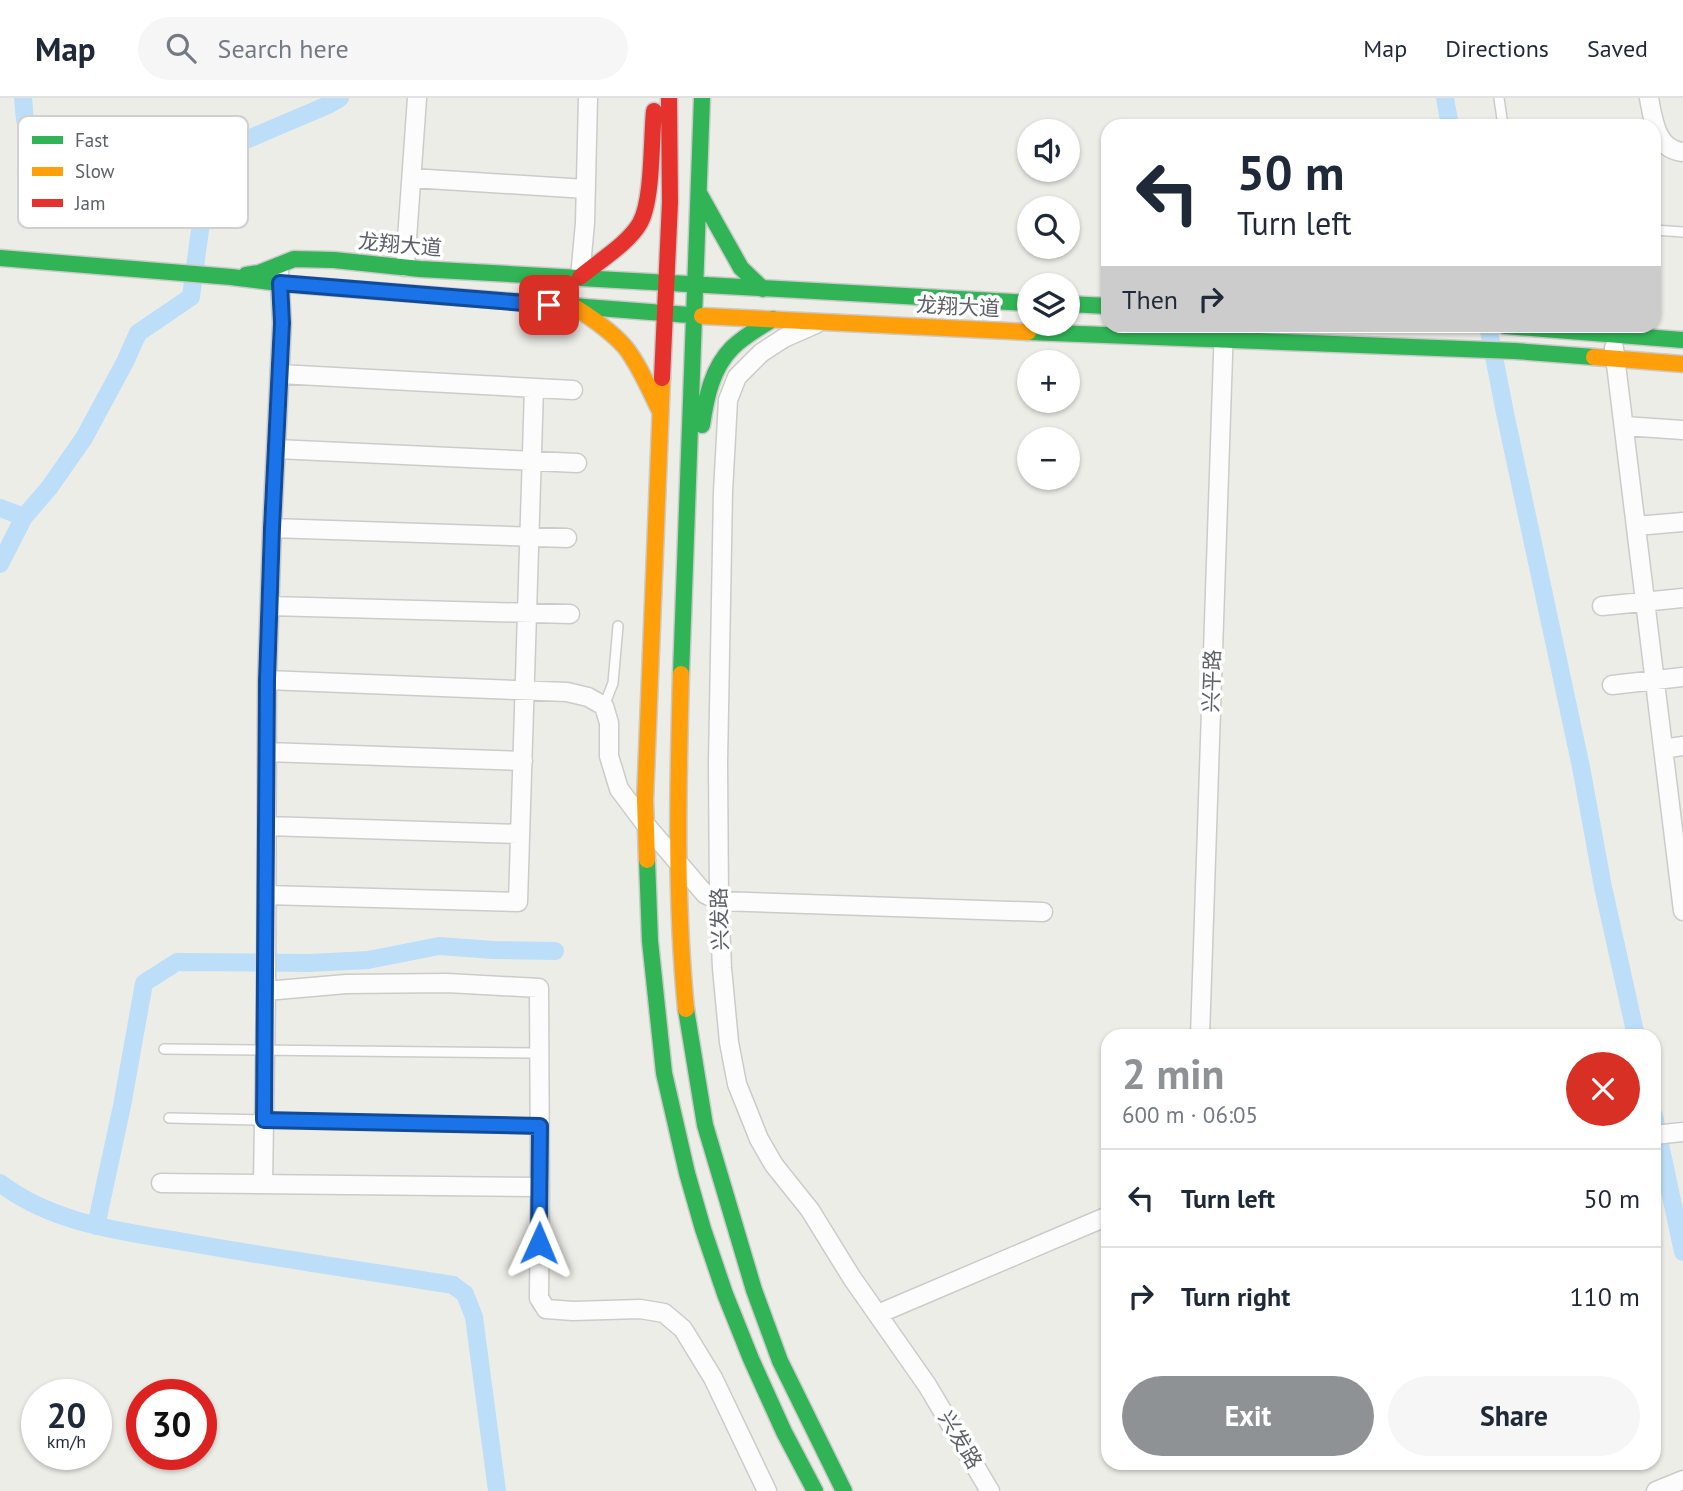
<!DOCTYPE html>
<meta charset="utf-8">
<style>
:root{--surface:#fff;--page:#f6f6f7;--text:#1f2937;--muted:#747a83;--line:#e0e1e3;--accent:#8f9294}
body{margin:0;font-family:"PT Sans","Noto Sans SC",sans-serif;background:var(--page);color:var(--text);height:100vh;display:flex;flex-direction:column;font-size:26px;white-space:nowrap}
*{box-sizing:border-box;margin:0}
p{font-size:23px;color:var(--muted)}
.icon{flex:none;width:38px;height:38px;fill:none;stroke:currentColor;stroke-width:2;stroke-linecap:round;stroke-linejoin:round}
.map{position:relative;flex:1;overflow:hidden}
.panel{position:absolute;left:1101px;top:931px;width:560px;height:441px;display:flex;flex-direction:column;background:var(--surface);border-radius:21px;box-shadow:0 2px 5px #0004}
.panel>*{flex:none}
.top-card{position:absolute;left:1101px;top:21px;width:560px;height:214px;border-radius:21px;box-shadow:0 2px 5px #0004;background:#fff;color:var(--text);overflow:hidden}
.buttons{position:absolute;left:1017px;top:21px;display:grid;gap:14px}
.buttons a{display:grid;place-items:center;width:63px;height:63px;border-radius:50%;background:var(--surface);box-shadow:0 2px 5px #0004;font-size:35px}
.speed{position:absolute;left:21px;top:1281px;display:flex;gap:14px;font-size:35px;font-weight:700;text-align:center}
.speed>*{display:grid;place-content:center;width:91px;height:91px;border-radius:50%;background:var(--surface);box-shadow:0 2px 5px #0004;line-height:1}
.speed small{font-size:18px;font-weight:400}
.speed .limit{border:10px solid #d22;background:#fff;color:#111}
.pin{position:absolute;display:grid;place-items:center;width:60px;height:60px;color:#fff;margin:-30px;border-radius:14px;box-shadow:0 4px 10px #0006}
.me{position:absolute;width:77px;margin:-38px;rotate:1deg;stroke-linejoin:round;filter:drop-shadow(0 0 5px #0008)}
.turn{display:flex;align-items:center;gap:24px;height:147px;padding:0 21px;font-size:32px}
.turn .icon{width:91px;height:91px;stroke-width:2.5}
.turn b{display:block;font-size:49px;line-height:60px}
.then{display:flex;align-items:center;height:66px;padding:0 21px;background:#0003;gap:14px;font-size:26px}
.round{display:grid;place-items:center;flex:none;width:74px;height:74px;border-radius:37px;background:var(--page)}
.summary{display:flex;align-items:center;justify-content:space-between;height:119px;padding:0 21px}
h1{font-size:42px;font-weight:700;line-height:52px;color:var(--accent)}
.primary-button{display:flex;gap:14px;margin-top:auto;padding:14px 21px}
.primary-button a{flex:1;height:80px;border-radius:42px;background:var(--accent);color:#fff;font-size:28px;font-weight:700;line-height:80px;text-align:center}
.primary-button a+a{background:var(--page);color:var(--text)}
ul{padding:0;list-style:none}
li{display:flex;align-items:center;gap:21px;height:98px;padding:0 21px;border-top:2px solid var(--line)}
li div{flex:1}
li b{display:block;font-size:26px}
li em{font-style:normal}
header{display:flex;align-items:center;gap:42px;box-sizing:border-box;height:98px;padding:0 35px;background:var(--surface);border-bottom:2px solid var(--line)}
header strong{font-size:33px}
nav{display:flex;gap:38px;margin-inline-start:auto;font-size:24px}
.search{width:490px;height:63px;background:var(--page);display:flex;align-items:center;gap:18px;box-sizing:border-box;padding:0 24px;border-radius:38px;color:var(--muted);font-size:26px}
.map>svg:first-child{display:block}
</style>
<header>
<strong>Map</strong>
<div class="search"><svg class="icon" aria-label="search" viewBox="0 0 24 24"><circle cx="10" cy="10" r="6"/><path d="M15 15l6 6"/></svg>Search here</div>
<nav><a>Map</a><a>Directions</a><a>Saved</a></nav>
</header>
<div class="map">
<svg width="1683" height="1393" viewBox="0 0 1683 1393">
<rect width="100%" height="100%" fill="#edede8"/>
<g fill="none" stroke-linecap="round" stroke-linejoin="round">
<path stroke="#bcdef8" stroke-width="18" d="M 23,0 L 25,22 L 31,32 L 178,67 L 205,81
M 1445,0 L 1450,28
M 1488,228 L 1505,315 L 1581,669 L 1603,789 L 1636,938
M 0,410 L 24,419
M 0,466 L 24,419 L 49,390 L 84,340 L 125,264 L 138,235 L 191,199 L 200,132 L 205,81 L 222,58 L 241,44 L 328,7 L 340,0
M 1654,1018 L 1683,1154
M 0,1085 C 56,1128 129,1134 196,1146 C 281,1161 367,1173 453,1187 L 465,1196 L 474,1219 L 497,1393
M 96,1128 L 122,1008 L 144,885 L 177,864 L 310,865 L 368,862 L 439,848 L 494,852 L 555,853"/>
<g stroke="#cbcbca" stroke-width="12">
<path id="lane" d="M 1499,0 L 1503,28
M 1654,132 L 1683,134
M 604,608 L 613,585 L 618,528
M 164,951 L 540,955
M 169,1020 L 540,1028"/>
</g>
<g stroke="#cbcbca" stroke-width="21">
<path id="street" d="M 1649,0 C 1653,21 1656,52 1683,54
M 412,80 L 586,91
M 405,169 L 417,0
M 580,179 L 585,125 L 588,0
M 816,226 L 784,240 L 761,255 L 737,279 L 728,302 L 723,394 L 718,665 L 719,803 L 722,870 L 729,944 L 737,986 L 759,1041 L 774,1067 L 810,1112 L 852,1180 L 927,1287 L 990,1393
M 1614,250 L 1683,813
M 280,276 L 573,292
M 1624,328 L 1683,332
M 276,351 L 577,365
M 1636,428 L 1683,424
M 272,430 L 567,440
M 270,508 L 570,516
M 1602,508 L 1683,500
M 267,582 L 567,594 L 588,599 L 604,608 L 609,625 L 609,658 L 619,691 L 646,727 L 705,796 L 719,803 L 1043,814
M 1612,587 L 1683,579
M 1663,651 L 1683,648
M 267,654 L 523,663
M 267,728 L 520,736
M 267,797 L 518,804 L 534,290
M 266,893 L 346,886 L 447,885 L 539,890 L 540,1089 L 539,1200 L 546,1211 L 573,1213 L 640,1211 L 664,1215 L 683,1231 L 713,1280 L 767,1393
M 1200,938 L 1224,228
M 1654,1037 L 1683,1034
M 161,1085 L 540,1089
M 263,1086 L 266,893 L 267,582 L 272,430 L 282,225 L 279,173
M 878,1216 L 1108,1118
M 1656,1393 L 1683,1382"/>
</g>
<g stroke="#c9cac9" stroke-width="19">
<path id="fast" d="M 700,97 L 741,170 L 763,191
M 0,160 L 231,179 L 287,186 L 702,218
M 246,177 L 259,175 L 294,161 L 334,162 L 420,171 L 1029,205
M 1068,206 L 1108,208
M 1505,228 L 1683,242
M 1028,234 L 1515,253 L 1594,259
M 702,327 C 706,300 712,270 732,250 C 744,238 759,230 773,221
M 681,576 L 702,0
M 647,762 L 650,843 L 664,975 L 687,1075 L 703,1131 L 725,1196 L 751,1261 L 784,1334 L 815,1393
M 686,911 L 705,1027 L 754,1192 L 780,1263 L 844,1393"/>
</g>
<g stroke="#c9cac9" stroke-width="19">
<path id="slow" d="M 576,210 C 593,221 611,233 625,249 C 640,268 649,291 660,313
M 702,218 L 1028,234
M 1594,259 L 1683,266
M 681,576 C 678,687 675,800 686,911
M 647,762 L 645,702 L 662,280"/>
</g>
<g stroke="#c9cac9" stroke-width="19">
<path id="jam" d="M 580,179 C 599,163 628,146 640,125 C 653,102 651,41 654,13
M 662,280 L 670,104 L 669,0"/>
</g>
<use href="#lane" stroke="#fcfcfc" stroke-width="9"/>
<use href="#street" stroke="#fcfcfc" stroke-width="18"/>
<use href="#fast" stroke="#30b455" stroke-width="16"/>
<use href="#slow" stroke="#ff9f0a" stroke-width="16"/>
<use href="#jam" stroke="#e5322d" stroke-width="16"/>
</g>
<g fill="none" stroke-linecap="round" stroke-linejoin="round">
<g stroke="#114b97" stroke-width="18">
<path id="route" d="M 539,1145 L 540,1028 L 264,1022 L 267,582 L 272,430 L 282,225 L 280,185 L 549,207"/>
</g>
<use href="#route" stroke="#1a73e8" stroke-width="12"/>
</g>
<g text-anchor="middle" stroke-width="7" stroke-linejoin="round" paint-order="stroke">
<g font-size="21" fill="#5d6167" stroke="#fff">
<text transform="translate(400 147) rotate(5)" y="7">龙翔大道</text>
<text transform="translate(958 209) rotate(3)" y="7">龙翔大道</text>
<text transform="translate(1212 583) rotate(-88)" y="7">兴平路</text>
<text transform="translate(720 821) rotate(-92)" y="7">兴发路</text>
<text transform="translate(960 1342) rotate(59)" y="7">兴发路</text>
</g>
</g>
<rect x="18" y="18" width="230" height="112" rx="10" fill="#fff" stroke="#ced0d1" stroke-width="2"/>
<rect x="32" y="38" width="31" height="8" fill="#30b455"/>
<rect x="32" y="69" width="31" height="9" fill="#ff9f0a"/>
<rect x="32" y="101" width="31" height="8" fill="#e5322d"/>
<g font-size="19" fill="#5d6167">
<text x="75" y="49">Fast</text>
<text x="75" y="80">Slow</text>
<text x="75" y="112">Jam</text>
</g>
</svg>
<div class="buttons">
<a><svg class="icon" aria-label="sound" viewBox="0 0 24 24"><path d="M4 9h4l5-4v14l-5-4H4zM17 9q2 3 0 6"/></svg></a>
<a><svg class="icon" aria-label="search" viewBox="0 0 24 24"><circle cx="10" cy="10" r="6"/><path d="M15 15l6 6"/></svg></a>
<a><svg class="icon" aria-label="layers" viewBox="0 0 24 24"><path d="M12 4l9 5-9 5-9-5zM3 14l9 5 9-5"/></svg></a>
<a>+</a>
<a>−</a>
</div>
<div class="speed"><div>20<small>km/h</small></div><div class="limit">30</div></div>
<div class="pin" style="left:549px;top:207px;background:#d93025"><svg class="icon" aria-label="arrive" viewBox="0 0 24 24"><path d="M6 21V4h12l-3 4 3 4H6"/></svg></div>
<svg class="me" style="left:539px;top:1145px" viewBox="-20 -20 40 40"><path d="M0-17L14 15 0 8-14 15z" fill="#1a73e8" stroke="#fff" stroke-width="4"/></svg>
<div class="top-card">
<div class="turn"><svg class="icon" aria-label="left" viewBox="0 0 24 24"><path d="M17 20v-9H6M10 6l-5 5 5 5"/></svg><div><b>50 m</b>Turn left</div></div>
<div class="then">Then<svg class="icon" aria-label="right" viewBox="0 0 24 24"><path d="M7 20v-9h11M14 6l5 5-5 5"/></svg></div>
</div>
<section class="panel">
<div class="summary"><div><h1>2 min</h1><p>600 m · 06:05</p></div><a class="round" style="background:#d93025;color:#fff"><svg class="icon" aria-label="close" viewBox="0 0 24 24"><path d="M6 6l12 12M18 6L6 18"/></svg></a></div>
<ul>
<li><svg class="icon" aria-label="left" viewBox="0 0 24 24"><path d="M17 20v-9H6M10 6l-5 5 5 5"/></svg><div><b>Turn left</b></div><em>50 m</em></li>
<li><svg class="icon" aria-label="right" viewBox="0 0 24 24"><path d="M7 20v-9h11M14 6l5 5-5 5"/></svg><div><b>Turn right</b></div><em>110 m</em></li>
</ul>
<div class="primary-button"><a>Exit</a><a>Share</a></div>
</section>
</div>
